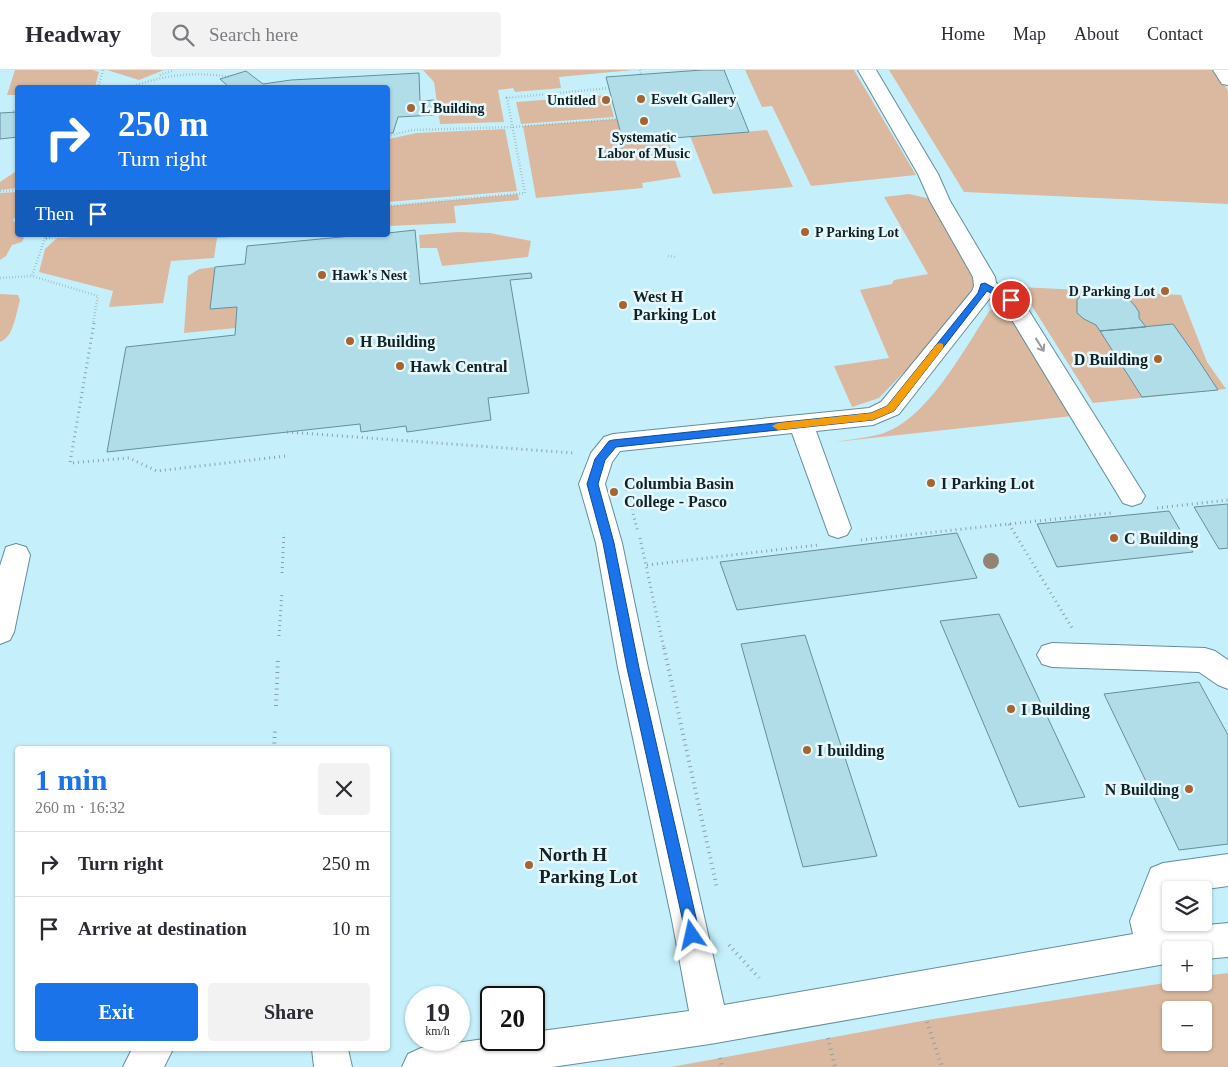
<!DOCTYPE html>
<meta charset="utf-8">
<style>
:root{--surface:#fff;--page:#f2f2f3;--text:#2b2b33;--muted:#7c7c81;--line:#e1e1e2;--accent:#1a73e8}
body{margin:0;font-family:"Times New Roman",serif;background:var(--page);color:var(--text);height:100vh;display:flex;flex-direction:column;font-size:19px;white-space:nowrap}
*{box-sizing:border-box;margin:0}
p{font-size:16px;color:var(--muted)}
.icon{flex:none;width:28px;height:28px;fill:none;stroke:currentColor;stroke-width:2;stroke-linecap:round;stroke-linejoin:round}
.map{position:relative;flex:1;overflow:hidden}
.sheet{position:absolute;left:15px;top:676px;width:375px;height:305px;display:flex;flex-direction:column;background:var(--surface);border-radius:5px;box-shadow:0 1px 4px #0004}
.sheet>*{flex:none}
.hud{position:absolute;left:15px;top:15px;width:375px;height:152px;border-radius:5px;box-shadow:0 1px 4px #0004;background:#1a73e8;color:#fff;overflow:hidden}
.controls{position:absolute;left:1162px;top:811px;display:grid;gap:10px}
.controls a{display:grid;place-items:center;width:50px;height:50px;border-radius:5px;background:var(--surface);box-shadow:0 1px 4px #0004;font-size:25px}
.speed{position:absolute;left:405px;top:916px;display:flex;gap:10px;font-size:25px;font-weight:700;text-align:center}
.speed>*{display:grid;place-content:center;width:65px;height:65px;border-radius:50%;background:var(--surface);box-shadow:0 1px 4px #0004;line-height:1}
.speed small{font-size:12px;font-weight:400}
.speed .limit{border:2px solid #111;border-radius:8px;background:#fff;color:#111}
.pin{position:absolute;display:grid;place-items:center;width:42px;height:42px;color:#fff;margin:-21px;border:2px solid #fff;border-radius:50%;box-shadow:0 1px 5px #0007}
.me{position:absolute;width:55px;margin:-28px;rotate:349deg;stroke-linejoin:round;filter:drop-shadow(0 0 4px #0008)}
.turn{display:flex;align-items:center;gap:18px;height:105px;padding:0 20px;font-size:22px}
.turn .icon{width:65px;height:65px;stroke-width:2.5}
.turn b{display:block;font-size:35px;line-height:42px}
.then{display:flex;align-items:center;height:48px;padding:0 20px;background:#0003;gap:10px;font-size:19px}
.round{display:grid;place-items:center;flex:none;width:52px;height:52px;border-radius:5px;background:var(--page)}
.head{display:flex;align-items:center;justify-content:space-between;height:85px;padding:0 20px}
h1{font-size:30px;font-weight:700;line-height:38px;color:var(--accent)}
.cta{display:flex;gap:10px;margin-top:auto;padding:10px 20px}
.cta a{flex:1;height:58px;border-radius:5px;background:var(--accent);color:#fff;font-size:20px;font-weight:700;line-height:58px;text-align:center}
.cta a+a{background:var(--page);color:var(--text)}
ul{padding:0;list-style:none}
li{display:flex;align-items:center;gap:15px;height:65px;padding:0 20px;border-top:1px solid var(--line)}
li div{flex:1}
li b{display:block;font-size:19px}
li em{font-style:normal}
header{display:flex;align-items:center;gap:30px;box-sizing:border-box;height:70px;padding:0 25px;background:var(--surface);border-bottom:1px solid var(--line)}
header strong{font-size:24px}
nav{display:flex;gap:28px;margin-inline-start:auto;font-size:18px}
.search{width:350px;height:45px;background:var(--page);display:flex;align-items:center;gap:12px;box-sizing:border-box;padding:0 18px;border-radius:5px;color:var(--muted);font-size:19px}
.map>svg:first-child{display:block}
</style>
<header>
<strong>Headway</strong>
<div class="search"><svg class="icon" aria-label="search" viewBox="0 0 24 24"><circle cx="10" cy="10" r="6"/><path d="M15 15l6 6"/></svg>Search here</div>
<nav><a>Home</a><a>Map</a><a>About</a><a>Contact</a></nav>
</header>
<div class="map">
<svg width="1228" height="997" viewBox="0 0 1228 997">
<rect width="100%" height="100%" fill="#e7f8fd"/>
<path fill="#c5f0fb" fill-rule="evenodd" d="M 0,0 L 1228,0 L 1228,997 L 0,997 ZM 18,18 L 388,18 L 388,165 L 18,165 ZM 18,679 L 388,679 L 388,979 L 18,979 ZM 1171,820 L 1204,820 L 1204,852 L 1171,852 ZM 1171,880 L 1204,880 L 1204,912 L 1171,912 ZM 416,928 L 459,928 L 459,970 L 416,970 ZM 491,928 L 534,928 L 534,970 L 491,970 ZM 1171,940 L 1204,940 L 1204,972 L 1171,972 Z"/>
<path fill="#dbb9a0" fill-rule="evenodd" d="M 15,0 L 93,0 L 99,2 L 95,17 L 18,18 L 17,25 L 7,25 Z
M 107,0 L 164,0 L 139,10 Z
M 423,0 L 633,0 L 559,7 L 561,18 L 515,22 L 513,18 L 498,20 L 504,52 L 440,54 L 434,12 Z
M 745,0 L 854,0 L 916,105 L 811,116 L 772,36 L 762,37 Z
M 889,0 L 1216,0 L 1228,21 L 1228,134 L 964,122 Z
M 608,25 L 614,47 L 521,54 L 516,32 Z
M 617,49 L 667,68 L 681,107 L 642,113 L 643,118 L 536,128 L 523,56 Z
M 505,59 L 517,121 L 388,132 L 388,69 L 417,63 Z
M 767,60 L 793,117 L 713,124 L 690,66 Z
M 17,94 L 17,118 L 0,120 L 0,112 L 15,102 Z
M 17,122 L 17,145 L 13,150 L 17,155 L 18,165 L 25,165 L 22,172 L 12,175 L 6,186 L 0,190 L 0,123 Z
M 518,124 L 519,130 L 454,136 L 456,153 L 388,156 L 388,136 Z
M 909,124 L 940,131 L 984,207 L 934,283 L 903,303 L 879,328 L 852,337 L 834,296 L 889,288 L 860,220 L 892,214 L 894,210 L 928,204 L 884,127 Z
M 458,162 L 490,163 L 531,171 L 528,187 L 442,196 L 437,178 L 420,178 L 419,165 Z
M 101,165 L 259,165 L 217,168 L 214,188 L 171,191 L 163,233 L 109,237 L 113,221 L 39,202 L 45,179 L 57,168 Z
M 215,197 L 211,239 L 237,237 L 236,258 L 184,263 L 188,206 L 199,199 Z
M 1020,217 L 1181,225 L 1207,292 L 1226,319 L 1093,333 Z
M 0,224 L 18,225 L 20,230 C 16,243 14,267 0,272 Z
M 990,240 L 1002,240 L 1017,255 L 1072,346 L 835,372 C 851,369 869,368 884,363 C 929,347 964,279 990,240 Z
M 1228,903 L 1228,997 L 671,997 L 927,950 L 1171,912 L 1204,912 L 1204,906 ZM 1171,940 L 1204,940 L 1204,972 L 1171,972 Z"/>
<path fill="#b1dde9" stroke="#658f9a" d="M 702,0 L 724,0 L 749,62 L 623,72 L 606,7 Z
M 246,1 L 263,14 L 291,10 L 419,3 L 420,31 L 434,30 L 435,45 L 398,47 L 393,63 L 388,63 L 388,18 L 230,18 L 220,9 Z
M 18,42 L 18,67 L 0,69 L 0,43 Z
M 415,160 L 420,214 L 531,203 L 532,208 L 510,210 L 529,323 L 488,328 L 491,350 L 407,362 L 406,356 L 361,362 L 360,354 L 107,382 L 126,277 L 235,265 L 237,237 L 210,239 L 215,197 L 245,194 L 247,176 L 362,165 L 388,165 L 388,163 Z
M 1098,220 L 1109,221 L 1129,229 L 1135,236 L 1139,242 L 1139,248 L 1146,257 L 1100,261 L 1096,255 L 1084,249 L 1077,243 L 1077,230 L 1081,225 L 1089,222 Z
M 1173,254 L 1195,285 L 1218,320 L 1142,327 L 1100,261 Z
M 1228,434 L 1228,478 L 1219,479 L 1194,437 Z
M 1169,441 L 1193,482 L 1057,497 L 1037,454 Z
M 957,463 L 977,508 L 737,540 L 720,492 Z
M 999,544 L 1085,727 L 1019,737 L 940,551 Z
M 805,565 L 877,786 L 803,797 L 741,574 Z
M 1199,612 L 1228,665 L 1228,774 L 1179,780 L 1104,624 Z"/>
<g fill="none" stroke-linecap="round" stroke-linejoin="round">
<g stroke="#648e98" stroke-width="2">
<path id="minor" d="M 858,0 L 876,0 L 938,104 L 950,131 L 995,207 L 996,213 L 1019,225 L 1145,426 L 1141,433 L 1132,436 L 1123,433 L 1003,235 L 990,228 L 899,344 L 873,355 L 816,361 L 851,458 L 847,465 L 838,468 L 829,465 L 792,363 L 620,381 L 612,392 L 605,414 L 622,473 L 648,598 L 724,935 L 1133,864 L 1130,851 L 1151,798 L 1163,793 L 1228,784 L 1228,816 L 1200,820 L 1171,820 C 1171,834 1163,846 1166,859 L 1228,853 L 1228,887 L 1204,889 L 1204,880 L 1171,880 L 1171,893 L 710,974 L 552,997 L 402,997 L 408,984 L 421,978 L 491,968 L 491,970 L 534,970 L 534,962 L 689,941 L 672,850 L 618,598 L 596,473 L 579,414 L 591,383 L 604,367 L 613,364 L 869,338 L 881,332 L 972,221 L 974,216 L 973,207 L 930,131 L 918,104 Z
M 1213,0 L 1228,0 L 1228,15 L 1222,14 Z
M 16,474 L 26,477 L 30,485 L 14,562 L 10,570 L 0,574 L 0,496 L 6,477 Z
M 1052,573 L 1205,578 L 1215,581 L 1228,590 L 1228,619 L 1218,615 L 1199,602 L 1052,597 L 1042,594 L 1037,585 L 1042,576 Z
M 132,979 L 173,979 L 164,997 L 123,997 Z
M 312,979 L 348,979 L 352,997 L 314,997 Z"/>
</g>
<path stroke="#8e9fa4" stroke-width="2.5" stroke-dasharray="0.5 2.5" stroke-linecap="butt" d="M 640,0 L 641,4
M 160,5 L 174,0
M 98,18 L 103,0
M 128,18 C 163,5 194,1 231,7
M 13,41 L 18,40
M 388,66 L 412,60 L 513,57 L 617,49
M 0,121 L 18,120
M 388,136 L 525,123 L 507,28 L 609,18
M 46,165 L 32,206 L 98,226 L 93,254
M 52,165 L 45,169 L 69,165
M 668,186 L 677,187
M 0,208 L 32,206"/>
<path stroke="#8e9fa4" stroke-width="3" stroke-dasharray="1 4" stroke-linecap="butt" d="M 94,253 L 70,393 L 129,388 L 157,401 L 286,386
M 287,362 L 574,383
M 624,410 L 638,462
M 1157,438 L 1228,430
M 1009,454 L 1072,558
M 640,468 L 664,579
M 861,470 L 1111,443
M 647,495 L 818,475
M 282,503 L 284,463
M 279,566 L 282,522"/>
<path stroke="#8e9fa4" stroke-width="4" stroke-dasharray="1 4.5" stroke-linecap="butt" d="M 664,578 L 717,818
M 276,636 L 278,587
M 274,679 L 275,660
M 729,875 L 759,908
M 927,952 L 942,997
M 828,968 L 835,997
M 720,988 L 722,997"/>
<use href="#minor" fill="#fff" fill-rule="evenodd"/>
</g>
<circle fill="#918475" cx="991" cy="491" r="8"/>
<defs><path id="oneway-shaft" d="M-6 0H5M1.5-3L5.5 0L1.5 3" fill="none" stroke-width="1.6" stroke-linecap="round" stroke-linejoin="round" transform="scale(1.25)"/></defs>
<use stroke="#949c9d" href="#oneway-shaft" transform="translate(1040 275) rotate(58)"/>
<path fill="#1a73e8" stroke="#114b97" d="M 985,213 L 1016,230 L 1011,233 L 1008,232 L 987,221 L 894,341 L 873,350 L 616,377 L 605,390 L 598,414 L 614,473 L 639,598 L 700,865 L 697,870 L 692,872 L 687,870 L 627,598 L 603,473 L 587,414 L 595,389 L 609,371 L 613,370 L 871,343 L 887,336 L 978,223 L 981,214 Z"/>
<path fill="#f59e0b" d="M 940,273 L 943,274 L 943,278 L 894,341 L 873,350 L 778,360 L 772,356 L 778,353 L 871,343 L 887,336 L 937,274 Z"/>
<g fill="#a66530" stroke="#e7f8fd" stroke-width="2">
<circle cx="641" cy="29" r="5"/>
<circle cx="606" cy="30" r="5"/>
<circle cx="411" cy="38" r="5"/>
<circle cx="644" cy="51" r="5"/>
<circle cx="805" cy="162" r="5"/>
<circle cx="322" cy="205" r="5"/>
<circle cx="1165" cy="221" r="5"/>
<circle cx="623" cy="235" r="5"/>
<circle cx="350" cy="271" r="5"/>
<circle cx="1158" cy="289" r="5"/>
<circle cx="400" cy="296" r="5"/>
<circle cx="931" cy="413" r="5"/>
<circle cx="614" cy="422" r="5"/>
<circle cx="1114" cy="468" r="5"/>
<circle cx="1011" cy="639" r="5"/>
<circle cx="807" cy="680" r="5"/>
<circle cx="1189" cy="719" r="5"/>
<circle cx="529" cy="795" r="5"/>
</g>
<g text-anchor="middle" stroke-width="5" stroke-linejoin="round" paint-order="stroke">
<g font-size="14" font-weight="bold" fill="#112226" stroke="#e7f8fd" text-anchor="start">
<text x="651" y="34">Esvelt Gallery</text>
<text x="596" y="35" text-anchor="end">Untitled</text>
<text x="421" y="43">L Building</text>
<text x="644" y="72" text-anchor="middle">Systematic<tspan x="644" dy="16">Labor of Music</tspan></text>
<text x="815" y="167">P Parking Lot</text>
<text x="332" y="210">Hawk's Nest</text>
<text x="1155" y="226" text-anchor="end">D Parking Lot</text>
</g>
<g font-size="16" font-weight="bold" fill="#112226" stroke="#e7f8fd" text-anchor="start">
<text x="633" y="232">West H<tspan x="633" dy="18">Parking Lot</tspan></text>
<text x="360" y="277">H Building</text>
<text x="1148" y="295" text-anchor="end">D Building</text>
<text x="410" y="302">Hawk Central</text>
<text x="624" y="419">Columbia Basin<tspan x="624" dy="18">College - Pasco</tspan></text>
<text x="941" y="419">I Parking Lot</text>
<text x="1124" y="474">C Building</text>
<text x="1021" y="645">I Building</text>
<text x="817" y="686">I building</text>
<text x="1179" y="725" text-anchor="end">N Building</text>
</g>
<g font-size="19" font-weight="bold" fill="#112226" stroke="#e7f8fd" text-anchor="start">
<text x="539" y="791">North H<tspan x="539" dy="22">Parking Lot</tspan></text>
</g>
</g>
</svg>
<div class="controls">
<a><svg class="icon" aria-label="layers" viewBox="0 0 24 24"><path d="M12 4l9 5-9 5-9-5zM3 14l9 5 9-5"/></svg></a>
<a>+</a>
<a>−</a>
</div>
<div class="speed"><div>19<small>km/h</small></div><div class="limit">20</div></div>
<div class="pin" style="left:1011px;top:230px;background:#d93025"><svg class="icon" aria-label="arrive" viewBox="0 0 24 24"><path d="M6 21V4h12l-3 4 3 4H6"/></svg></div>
<svg class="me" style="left:692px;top:865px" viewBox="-20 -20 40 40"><path d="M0-17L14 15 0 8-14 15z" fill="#1a73e8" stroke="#fff" stroke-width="4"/></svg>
<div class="hud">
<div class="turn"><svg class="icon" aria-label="right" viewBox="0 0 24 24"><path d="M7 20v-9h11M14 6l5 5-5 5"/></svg><div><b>250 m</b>Turn right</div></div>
<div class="then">Then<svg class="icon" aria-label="arrive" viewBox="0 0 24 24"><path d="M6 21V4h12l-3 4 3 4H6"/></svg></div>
</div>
<section class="sheet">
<div class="head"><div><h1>1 min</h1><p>260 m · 16:32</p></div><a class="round"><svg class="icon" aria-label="close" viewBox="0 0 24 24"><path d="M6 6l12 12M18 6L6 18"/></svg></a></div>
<ul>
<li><svg class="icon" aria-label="right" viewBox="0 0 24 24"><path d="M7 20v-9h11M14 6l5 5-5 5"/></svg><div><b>Turn right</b></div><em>250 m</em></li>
<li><svg class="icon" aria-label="arrive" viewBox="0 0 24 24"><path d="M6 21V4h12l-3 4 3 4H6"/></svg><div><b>Arrive at destination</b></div><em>10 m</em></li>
</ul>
<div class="cta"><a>Exit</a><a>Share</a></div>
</section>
</div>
